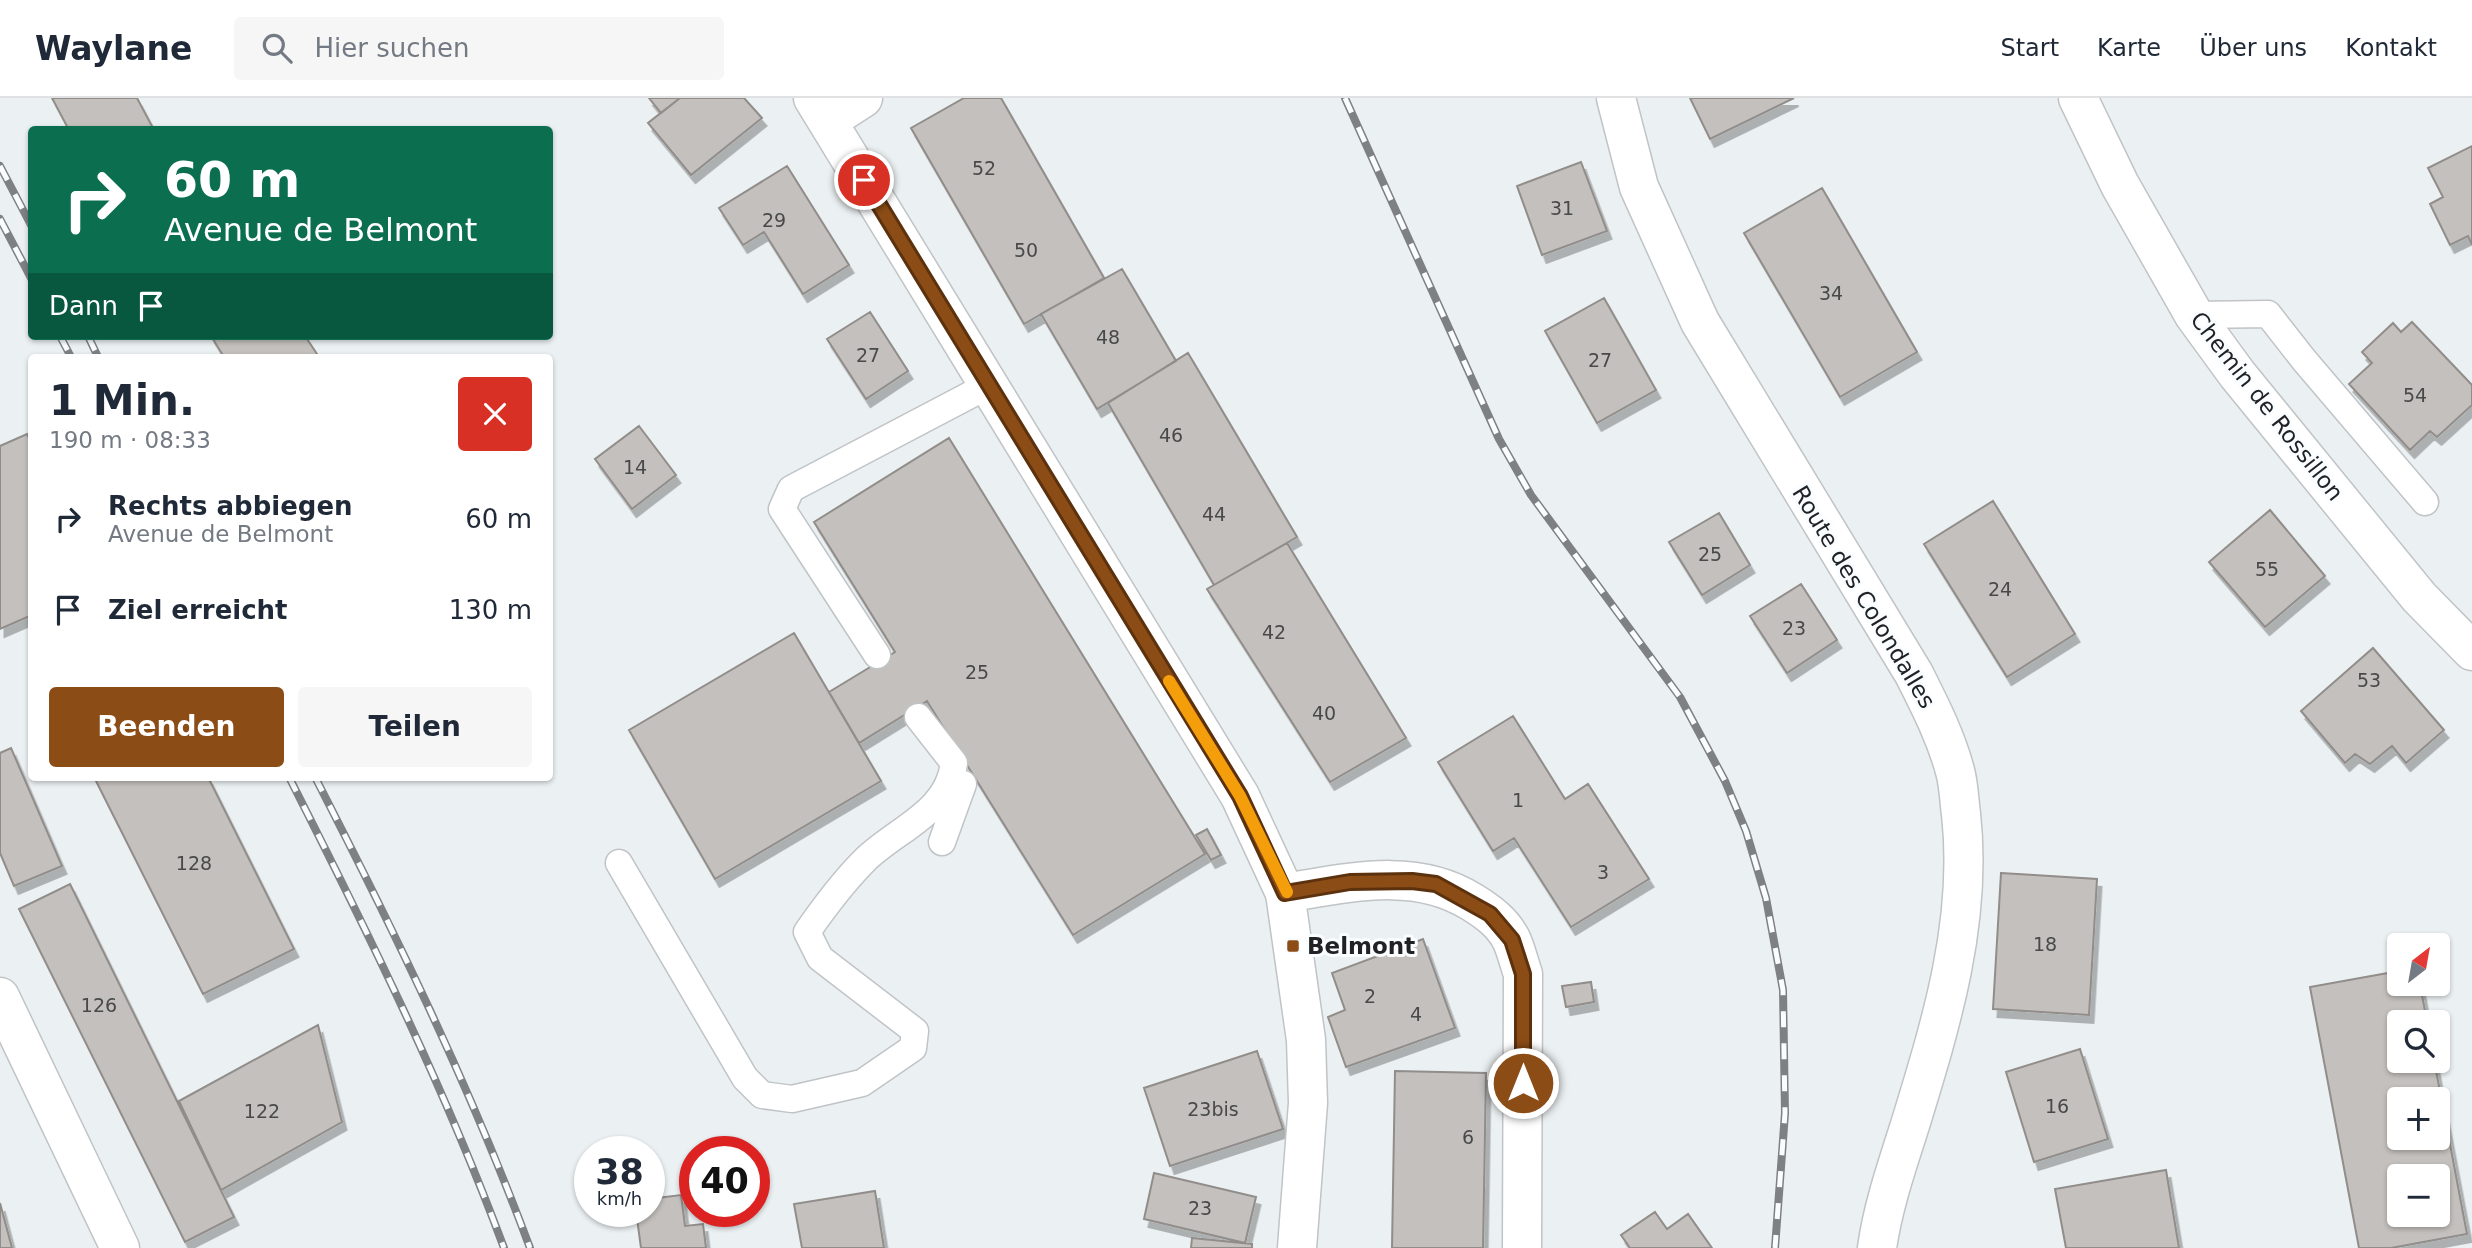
<!DOCTYPE html>
<html lang="de">
<meta charset="utf-8">
<style>
:root{--surface:#fff;--page:#f6f6f7;--text:#1f2937;--muted:#747a83;--line:#e0e1e3;--accent:#8c4c16}
body{margin:0;font-family:"DejaVu Sans",sans-serif;background:var(--page);color:var(--text);height:100vh;display:flex;flex-direction:column;font-size:26px;white-space:nowrap}
*{box-sizing:border-box;margin:0}
p{font-size:23px;color:var(--muted)}
.icon{flex:none;width:38px;height:38px;fill:none;stroke:currentColor;stroke-width:2;stroke-linecap:round;stroke-linejoin:round}
.map{position:relative;flex:1;overflow:hidden}
.sheet{position:absolute;left:28px;top:256px;width:525px;height:427px;display:flex;flex-direction:column;background:var(--surface);border-radius:7px;box-shadow:0 2px 5px #0004}
.sheet>*{flex:none}
.banner{position:absolute;left:28px;top:28px;width:525px;height:214px;border-radius:7px;box-shadow:0 2px 5px #0004;background:#0b6e4f;color:#fff;overflow:hidden}
.needle{width:46px;rotate:31deg}
.controls{position:absolute;left:2387px;top:835px;display:grid;gap:14px}
.controls a{display:grid;place-items:center;width:63px;height:63px;border-radius:7px;background:var(--surface);box-shadow:0 2px 5px #0004;font-size:35px}
.speed{position:absolute;left:574px;top:1038px;display:flex;gap:14px;font-size:35px;font-weight:700;text-align:center}
.speed>*{display:grid;place-content:center;width:91px;height:91px;border-radius:50%;background:var(--surface);box-shadow:0 2px 5px #0004;line-height:1}
.speed small{font-size:18px;font-weight:400}
.speed .limit{border:10px solid #d22;background:#fff;color:#111}
.pin{position:absolute;display:grid;place-items:center;width:60px;height:60px;color:#fff;margin:-30px;border:4px solid #fff;border-radius:50%;box-shadow:0 2px 7px #0007}
.me{position:absolute;width:77px;margin:-38px;rotate:0deg;stroke-linejoin:round;filter:drop-shadow(0 0 5px #0008)}
.turn{display:flex;align-items:center;gap:24px;height:147px;padding:0 21px;font-size:32px}
.turn .icon{width:91px;height:91px;stroke-width:2.5}
.turn b{display:block;font-size:49px;line-height:60px}
.then{display:flex;align-items:center;height:66px;padding:0 21px;background:#0003;gap:14px;font-size:26px}
.round{display:grid;place-items:center;flex:none;width:74px;height:74px;border-radius:7px;background:var(--page)}
.head{display:flex;align-items:center;justify-content:space-between;height:119px;padding:0 21px}
h1{font-size:42px;font-weight:600;line-height:52px}
.primary-button{display:flex;gap:14px;margin-top:auto;padding:14px 21px}
.primary-button a{flex:1;height:80px;border-radius:7px;background:var(--accent);color:#fff;font-size:28px;font-weight:600;line-height:80px;text-align:center}
.primary-button a+a{background:var(--page);color:var(--text)}
ul{padding:0;list-style:none}
li{display:flex;align-items:center;gap:21px;height:91px;padding:0 21px}
li div{flex:1}
li b{display:block;font-size:26px}
li em{font-style:normal}
header{display:flex;align-items:center;gap:42px;box-sizing:border-box;height:98px;padding:0 35px;background:var(--surface);border-bottom:2px solid var(--line)}
header strong{font-size:33px}
nav{display:flex;gap:38px;margin-inline-start:auto;font-size:24px}
.search{width:490px;height:63px;background:var(--page);display:flex;align-items:center;gap:18px;box-sizing:border-box;padding:0 24px;border-radius:7px;color:var(--muted);font-size:26px}
.map>svg:first-child{display:block}
</style>
<header>
<strong>Waylane</strong>
<div class="search"><svg class="icon" aria-label="search" viewBox="0 0 24 24"><circle cx="10" cy="10" r="6"/><path d="M15 15l6 6"/></svg>Hier suchen</div>
<nav><a>Start</a><a>Karte</a><a>Über uns</a><a>Kontakt</a></nav>
</header>
<div class="map">
<svg width="2472" height="1150" viewBox="0 0 2472 1150">
<defs>
<filter id="shadow"><feDropShadow dx="4.5" dy="8" stdDeviation="0" flood-color="#0004"/></filter>
</defs>
<rect width="100%" height="100%" fill="#ebf0f2"/>
<path fill="#c4c0bd" stroke="#918d8a" stroke-width="2" fill-rule="evenodd" filter="url(#shadow)" d="M 52,0 L 137,0 L 154,32 L 69,32 Z
M 649,0 L 680,0 L 661,15 Z
M 680,0 L 744,0 L 762,20 L 691,77 L 648,25 Z
M 964,0 L 1001,0 L 1104,180 L 1024,226 L 911,30 Z
M 1690,0 L 1794,0 L 1710,41 Z
M 2472,48 L 2472,147 L 2468,138 L 2450,147 L 2430,106 L 2443,99 L 2428,70 Z
M 1581,64 L 1607,133 L 1542,157 L 1517,88 Z
M 787,68 L 849,167 L 803,196 L 764,134 L 743,147 L 719,110 Z
M 1822,90 L 1917,254 L 1840,299 L 1744,135 Z
M 1122,171 L 1176,263 L 1097,311 L 1041,216 Z
M 1604,200 L 1656,292 L 1597,325 L 1545,233 Z
M 870,214 L 908,273 L 866,301 L 827,241 Z
M 2412,224 L 2472,287 L 2472,307 L 2437,339 L 2430,333 L 2410,352 L 2349,286 L 2372,265 L 2362,254 L 2393,225 L 2401,234 Z
M 211,238 L 305,238 L 319,259 L 224,259 Z
M 1188,255 L 1297,439 L 1214,487 L 1108,305 Z
M 639,328 L 676,377 L 632,411 L 595,361 Z
M 27,336 L 32,345 L 32,517 L 0,531 L 0,348 Z
M 949,340 L 1205,756 L 1073,837 L 927,603 L 859,645 L 829,594 L 895,554 L 814,424 Z
M 1993,403 L 2075,536 L 2007,579 L 1924,446 Z
M 2270,412 L 2325,478 L 2265,529 L 2209,464 Z
M 1719,415 L 1750,467 L 1702,497 L 1669,444 Z
M 1287,445 L 1406,640 L 1330,684 L 1207,491 Z
M 1801,486 L 1837,542 L 1787,575 L 1750,518 Z
M 794,535 L 881,683 L 715,781 L 629,632 Z
M 2373,550 L 2444,632 L 2406,665 L 2392,648 L 2370,666 L 2355,656 L 2345,665 L 2301,613 Z
M 1513,618 L 1565,701 L 1588,686 L 1649,781 L 1571,829 L 1514,740 L 1493,753 L 1438,664 Z
M 11,650 L 62,768 L 14,788 L 0,755 L 0,655 Z
M 94,679 L 208,679 L 294,851 L 203,896 Z
M 1207,731 L 1221,757 L 1211,762 L 1196,737 Z
M 2001,775 L 2097,781 L 2089,917 L 1993,911 Z
M 70,786 L 234,1119 L 185,1144 L 19,811 Z
M 1423,841 L 1455,930 L 1346,969 L 1328,919 L 1345,912 L 1332,875 Z
M 2399,873 L 2399,886 L 2420,886 L 2427,924 L 2399,924 L 2399,962 L 2434,962 L 2467,1136 L 2391,1150 L 2359,1150 L 2310,889 ZM 2399,1001 L 2438,1001 L 2438,1040 L 2399,1040 ZM 2399,1078 L 2438,1078 L 2438,1116 L 2399,1116 Z
M 1591,884 L 1594,904 L 1566,909 L 1562,888 Z
M 318,927 L 342,1024 L 221,1092 L 179,1003 Z
M 2080,951 L 2108,1041 L 2034,1064 L 2006,974 Z
M 1257,953 L 1283,1031 L 1170,1068 L 1144,990 Z
M 1395,973 L 1486,975 L 1483,1150 L 1392,1150 Z
M 2166,1072 L 2179,1150 L 2066,1150 L 2055,1091 Z
M 1154,1075 L 1256,1099 L 1245,1145 L 1144,1121 Z
M 875,1093 L 884,1150 L 802,1150 L 794,1106 Z
M 681,1097 L 685,1128 L 703,1126 L 706,1150 L 641,1150 L 636,1113 L 649,1113 L 649,1101 Z
M 0,1105 L 12,1150 L 0,1150 Z
M 1655,1114 L 1667,1131 L 1688,1116 L 1712,1150 L 1630,1150 L 1621,1137 Z
M 1192,1140 L 1252,1146 L 1252,1150 L 1191,1150 Z"/>
<g fill="none" stroke-linecap="round" stroke-linejoin="round">
<g stroke="#c0c4c7" stroke-width="29">
<path id="lane" d="M 2194,217 L 2268,216 L 2304,262 L 2425,404
M 877,557 L 782,411 L 791,391 L 989,287
M 942,744 L 963,686
M 619,765 L 745,980 L 762,997 L 792,1001 L 862,985 L 913,950 L 915,933 L 820,860 L 807,834 C 825,808 843,784 865,762 C 898,730 948,715 954,665 L 918,619"/>
</g>
<g stroke="#c0c4c7" stroke-width="41">
<path id="street" d="M 813,0 L 1240,698 L 1285,795
M 2078,0 L 2120,87 L 2194,217 L 2237,276 L 2419,499 L 2472,553
M 829,22 L 863,0"/>
</g>
<g stroke="#c0c4c7" stroke-width="41">
<path id="secondary" d="M 1616,0 L 1639,89 L 1700,224 L 1914,576 C 1930,608 1946,639 1955,673 C 1959,687 1959,702 1961,716 C 1973,823 1941,926 1910,1027 C 1897,1068 1883,1108 1877,1150
M 0,899 L 120,1150
M 1297,1150 L 1308,1005 L 1306,942 L 1285,795 C 1348,785 1415,768 1472,804 C 1488,814 1502,824 1511,841 C 1516,851 1519,865 1523,876 L 1522,1150"/>
</g>
<use href="#lane" stroke="#fff" stroke-width="26"/>
<use href="#street" stroke="#fff" stroke-width="38"/>
<use href="#secondary" stroke="#fff" stroke-width="38"/>
<g stroke="#7e8183" stroke-width="8">
<path id="rail" d="M 1345,0 L 1499,341 L 1531,397 L 1680,599 L 1725,683 L 1746,733 L 1766,800 L 1783,892 L 1785,1015 L 1775,1150
M 0,68 L 32,129
M 0,121 L 32,182
M 60,238 L 71,259
M 88,238 L 98,259
M 289,679 C 367,833 444,988 504,1150
M 315,679 C 394,833 470,988 530,1150"/>
</g>
<use href="#rail" stroke="#f9fdff" stroke-width="5" stroke-dasharray="16" stroke-linecap="butt"/>
</g>
<g fill="none" stroke-linecap="round" stroke-linejoin="round">
<g stroke="#5b310e" stroke-width="18">
<path id="route" d="M 864,82 L 1240,698 L 1285,795 L 1350,784 L 1412,783 L 1436,786 L 1490,816 L 1512,842 L 1523,876 L 1523,985"/>
</g>
<use href="#route" stroke="#8c4c16" stroke-width="12"/>
<path stroke="#f59e0b" stroke-width="12" d="M 1169,583 L 1240,698 L 1287,794"/>
</g>
<rect fill="#8c4c16" stroke="#f9fdff" stroke-width="2.5" x="1286" y="841" width="14" height="14" rx="3.5"/>
<g text-anchor="middle" stroke-width="6" stroke-linejoin="round" paint-order="stroke">
<g font-size="19" fill="#484949">
<text x="984" y="77">52</text>
<text x="1562" y="117">31</text>
<text x="774" y="129">29</text>
<text x="1026" y="159">50</text>
<text x="1831" y="202">34</text>
<text x="1108" y="246">48</text>
<text x="868" y="264">27</text>
<text x="1600" y="269">27</text>
<text x="2415" y="304">54</text>
<text x="1171" y="344">46</text>
<text x="635" y="376">14</text>
<text x="1214" y="423">44</text>
<text x="1710" y="463">25</text>
<text x="2267" y="478">55</text>
<text x="2000" y="498">24</text>
<text x="1794" y="537">23</text>
<text x="1274" y="541">42</text>
<text x="977" y="581">25</text>
<text x="2369" y="589">53</text>
<text x="1324" y="622">40</text>
<text x="1518" y="709">1</text>
<text x="194" y="772">128</text>
<text x="1603" y="781">3</text>
<text x="2045" y="853">18</text>
<text x="1370" y="905">2</text>
<text x="99" y="914">126</text>
<text x="1416" y="923">4</text>
<text x="2057" y="1015">16</text>
<text x="1213" y="1018">23bis</text>
<text x="262" y="1020">122</text>
<text x="1468" y="1046">6</text>
<text x="1200" y="1117">23</text>
</g>
<g font-size="23" fill="#1f2122" stroke="#f9fdff">
<text transform="translate(2267 308) rotate(52)" y="8">Chemin de Rossillon</text>
<text transform="translate(1864 499) rotate(59)" y="8">Route des Colondalles</text>
</g>
<g font-size="23" font-weight="bold" fill="#1f2122" stroke="#f9fdff" text-anchor="start">
<text x="1307" y="856">Belmont</text>
</g>
</g>
</svg>
<div class="controls">
<a><svg class="needle" viewBox="-14 -14 28 28"><path d="M0-13l5 13h-10z" fill="#e53935"/><path d="M0 13l5-13h-10z" fill="#747a83"/></svg></a>
<a><svg class="icon" aria-label="search" viewBox="0 0 24 24"><circle cx="10" cy="10" r="6"/><path d="M15 15l6 6"/></svg></a>
<a>+</a>
<a>−</a>
</div>
<div class="speed"><div>38<small>km/h</small></div><div class="limit">40</div></div>
<div class="pin" style="left:864px;top:82px;background:#d93025"><svg class="icon" aria-label="arrive" viewBox="0 0 24 24"><path d="M6 21V4h12l-3 4 3 4H6"/></svg></div>
<svg class="me" style="left:1523px;top:985px" viewBox="-20 -20 40 40"><circle r="17" fill="#8c4c16" stroke="#fff" stroke-width="3"/><path d="M0-11L8 9 0 5-8 9z" fill="#fff"/></svg>
<div class="banner">
<div class="turn"><svg class="icon" aria-label="right" viewBox="0 0 24 24"><path d="M7 20v-9h11M14 6l5 5-5 5"/></svg><div><b>60 m</b>Avenue de Belmont</div></div>
<div class="then">Dann<svg class="icon" aria-label="arrive" viewBox="0 0 24 24"><path d="M6 21V4h12l-3 4 3 4H6"/></svg></div>
</div>
<section class="sheet">
<div class="head"><div><h1>1 Min.</h1><p>190 m · 08:33</p></div><a class="round" style="background:#d93025;color:#fff"><svg class="icon" aria-label="close" viewBox="0 0 24 24"><path d="M6 6l12 12M18 6L6 18"/></svg></a></div>
<ul>
<li><svg class="icon" aria-label="right" viewBox="0 0 24 24"><path d="M7 20v-9h11M14 6l5 5-5 5"/></svg><div><b>Rechts abbiegen</b><p>Avenue de Belmont</p></div><em>60 m</em></li>
<li><svg class="icon" aria-label="arrive" viewBox="0 0 24 24"><path d="M6 21V4h12l-3 4 3 4H6"/></svg><div><b>Ziel erreicht</b></div><em>130 m</em></li>
</ul>
<div class="primary-button"><a>Beenden</a><a>Teilen</a></div>
</section>
</div>
